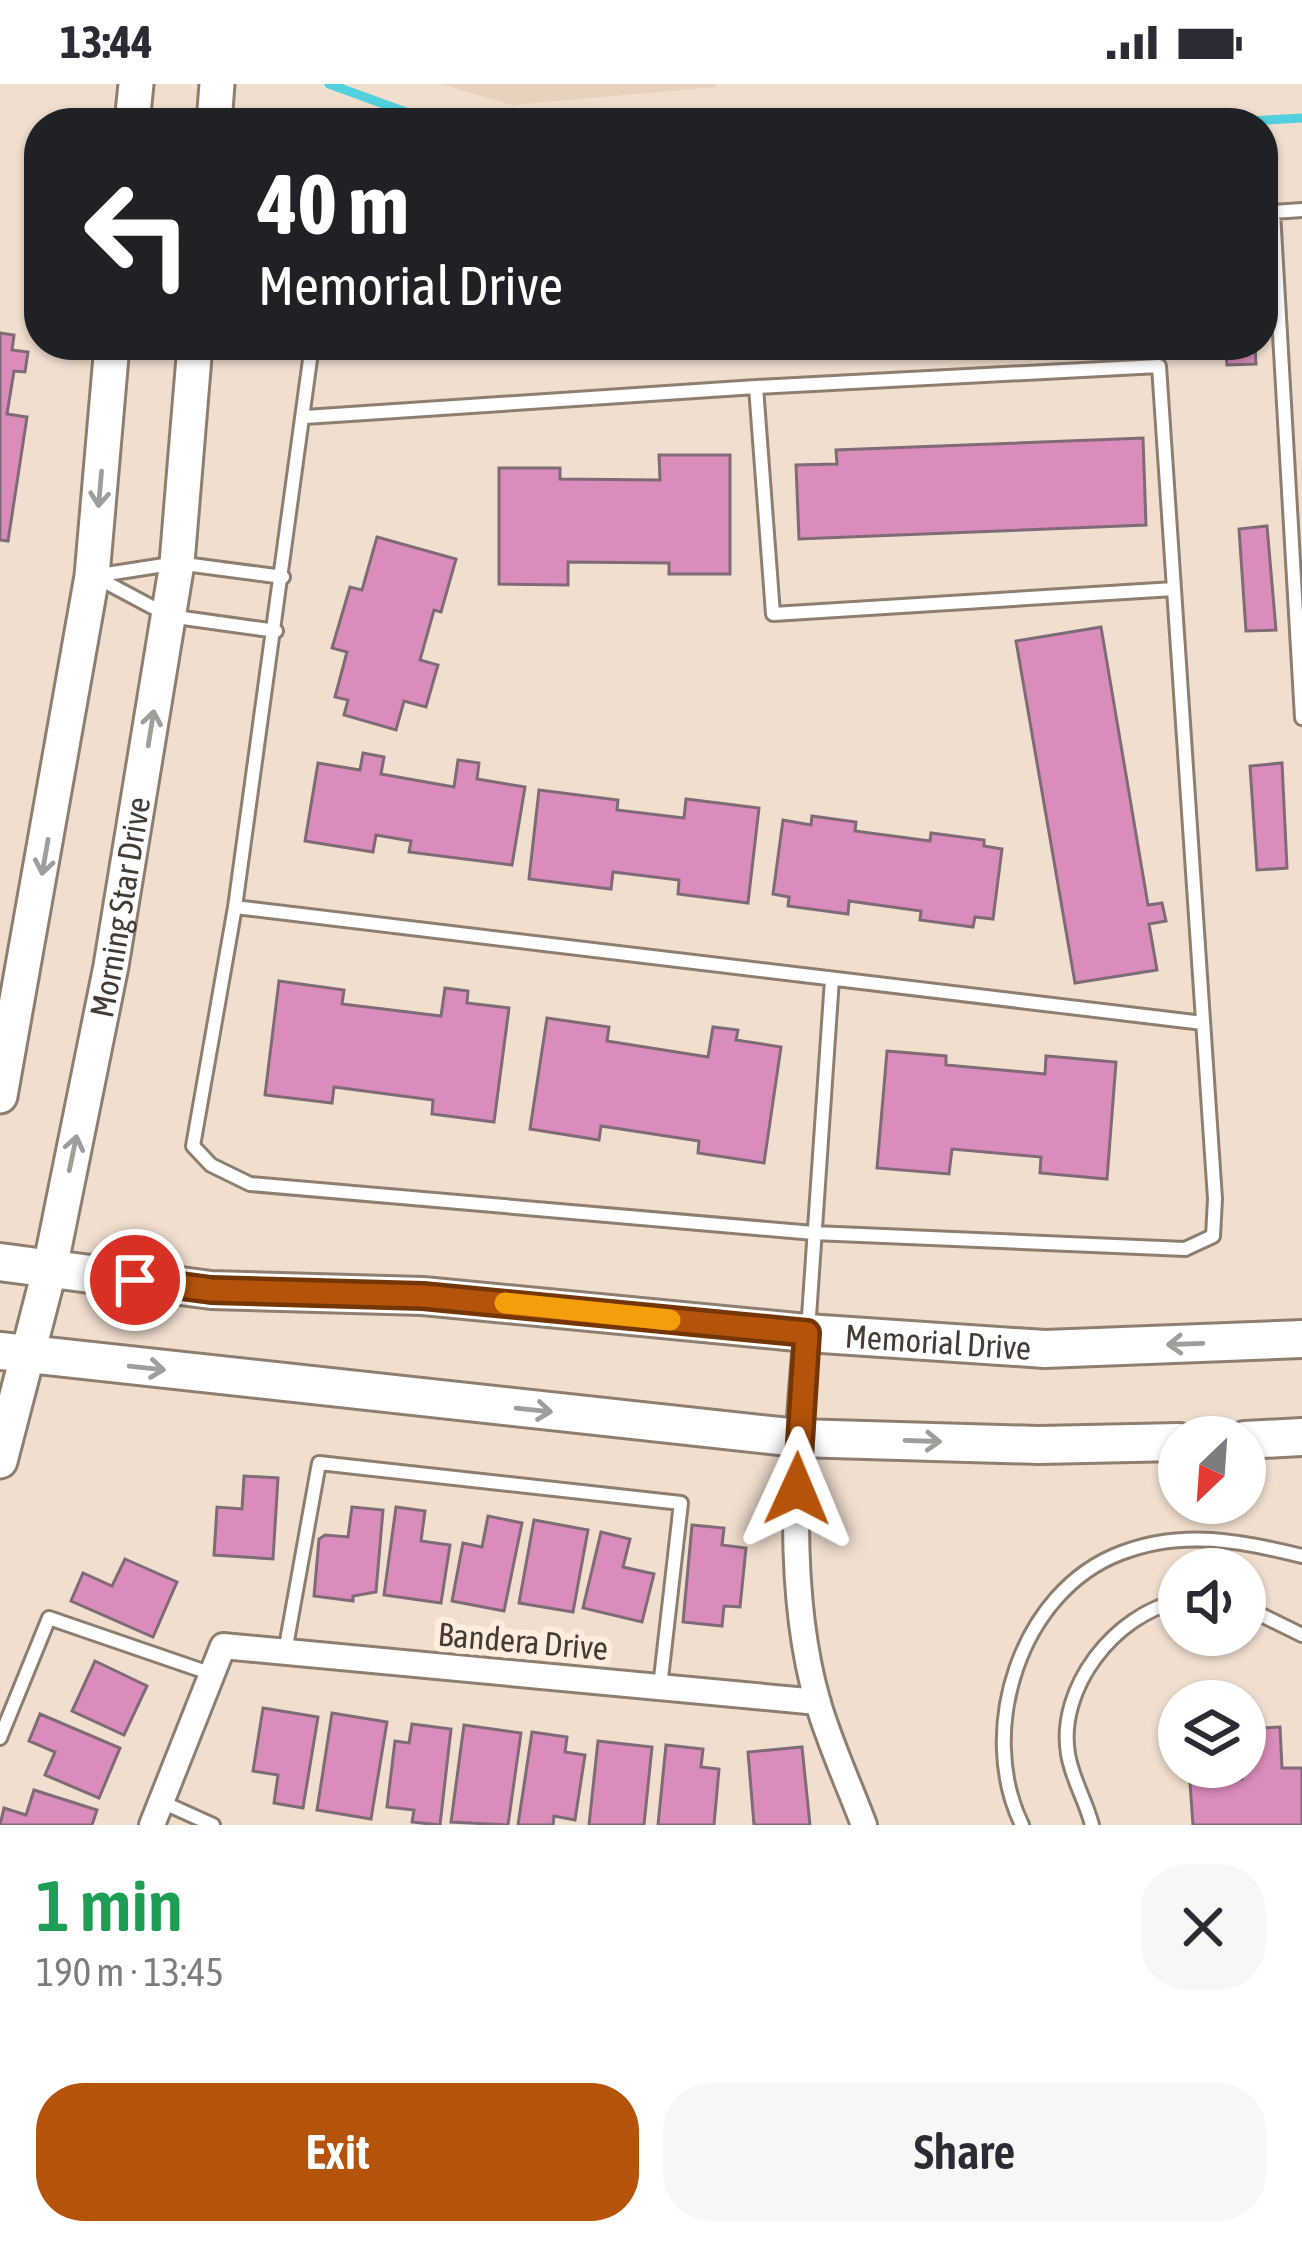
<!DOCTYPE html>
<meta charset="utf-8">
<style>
:root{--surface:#fff;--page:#f7f7f7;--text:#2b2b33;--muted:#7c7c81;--accent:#b45309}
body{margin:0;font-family:"Asap Condensed",sans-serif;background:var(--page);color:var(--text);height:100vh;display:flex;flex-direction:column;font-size:45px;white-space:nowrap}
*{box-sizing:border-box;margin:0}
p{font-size:39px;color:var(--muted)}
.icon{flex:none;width:66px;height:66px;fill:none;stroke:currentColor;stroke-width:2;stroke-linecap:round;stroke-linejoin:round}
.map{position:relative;height:1741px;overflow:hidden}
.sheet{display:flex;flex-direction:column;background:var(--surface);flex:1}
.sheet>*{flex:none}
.top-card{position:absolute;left:24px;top:24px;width:1254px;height:252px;border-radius:48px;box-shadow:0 3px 9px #0004;background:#202124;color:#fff;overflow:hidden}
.needle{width:78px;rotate:205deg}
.tools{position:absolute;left:1158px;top:1332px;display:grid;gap:24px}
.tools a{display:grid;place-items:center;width:108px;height:108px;border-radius:50%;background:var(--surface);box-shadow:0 3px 9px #0004;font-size:60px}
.pin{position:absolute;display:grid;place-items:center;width:102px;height:102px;color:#fff;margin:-51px;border:6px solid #fff;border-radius:50%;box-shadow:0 3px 12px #0007}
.me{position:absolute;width:132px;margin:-66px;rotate:1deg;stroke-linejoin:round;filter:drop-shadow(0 0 9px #0008)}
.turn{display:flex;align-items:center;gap:42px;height:252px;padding:0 36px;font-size:54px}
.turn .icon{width:156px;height:156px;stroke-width:2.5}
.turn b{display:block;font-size:84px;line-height:102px}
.round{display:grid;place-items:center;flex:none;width:126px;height:126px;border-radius:48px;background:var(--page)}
.overview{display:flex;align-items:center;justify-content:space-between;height:204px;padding:0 36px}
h1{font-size:72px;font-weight:600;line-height:90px;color:#1e9e55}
.primary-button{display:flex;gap:24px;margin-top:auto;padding:24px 36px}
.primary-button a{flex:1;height:138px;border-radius:48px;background:var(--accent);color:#fff;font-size:48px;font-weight:600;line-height:138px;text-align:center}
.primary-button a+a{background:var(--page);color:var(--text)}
.status{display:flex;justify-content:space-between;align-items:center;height:84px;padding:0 60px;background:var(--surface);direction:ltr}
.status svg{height:33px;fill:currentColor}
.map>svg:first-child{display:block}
</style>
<div class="status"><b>13:44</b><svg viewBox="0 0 49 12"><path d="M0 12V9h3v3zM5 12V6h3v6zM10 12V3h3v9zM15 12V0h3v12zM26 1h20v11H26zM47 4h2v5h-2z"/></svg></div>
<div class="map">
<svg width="1302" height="1741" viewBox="0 0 1302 1741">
<rect width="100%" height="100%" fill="#f0dfcf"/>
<path fill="#e9d2bd" d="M 440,0 L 716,0 L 716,3 L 512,21 Z"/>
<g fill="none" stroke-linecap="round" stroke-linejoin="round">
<path stroke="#52d0dd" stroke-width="9" d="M 329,0 L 436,39
M 1215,39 L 1302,34"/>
</g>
<path fill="#da8cbb" stroke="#7e6b76" stroke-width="3" d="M 0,249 L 14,251 L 12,266 L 28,268 L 25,288 L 14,287 L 7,330 L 27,333 L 8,457 L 0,456 Z
M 1225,261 L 1255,261 L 1256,280 L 1227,281 Z
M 1143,354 L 1146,441 L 799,455 L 796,381 L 837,380 L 836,366 Z
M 659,371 L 730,371 L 730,490 L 669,490 L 669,479 L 568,478 L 568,501 L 499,500 L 499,384 L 560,384 L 560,395 L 660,396 Z
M 1267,442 L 1276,546 L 1246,547 L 1239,445 Z
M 377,453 L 456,475 L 441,528 L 434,526 L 420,576 L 438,581 L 426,623 L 404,617 L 396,646 L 344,631 L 348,616 L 335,613 L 347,568 L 332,564 L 350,503 L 362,506 Z
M 1101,543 L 1148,821 L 1162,819 L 1166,837 L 1149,840 L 1157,886 L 1075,899 L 1016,557 Z
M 363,669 L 384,673 L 381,690 L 454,703 L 458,676 L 479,679 L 477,695 L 525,703 L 512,781 L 409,768 L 411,757 L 376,751 L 373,768 L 305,757 L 318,679 L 360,686 Z
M 1282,679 L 1287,784 L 1257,786 L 1250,682 Z
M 539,706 L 618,716 L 617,726 L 684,734 L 686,715 L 759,724 L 748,819 L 678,810 L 679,796 L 613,788 L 611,805 L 529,795 Z
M 812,732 L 856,738 L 855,747 L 930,757 L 931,749 L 984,756 L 984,762 L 1002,765 L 993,835 L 975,833 L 973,843 L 920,836 L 921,827 L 849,817 L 848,830 L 788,822 L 789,813 L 773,810 L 783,736 L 811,741 Z
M 279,897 L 344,906 L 342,920 L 441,932 L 445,904 L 468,907 L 467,919 L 509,924 L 494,1038 L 432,1030 L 433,1016 L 334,1003 L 332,1019 L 265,1011 Z
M 547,934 L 609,943 L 607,957 L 708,973 L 713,943 L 738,946 L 736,956 L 781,963 L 764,1079 L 698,1069 L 699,1057 L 601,1042 L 599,1056 L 530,1045 Z
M 887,967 L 946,972 L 946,981 L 1045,990 L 1046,972 L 1116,978 L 1107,1095 L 1040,1089 L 1041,1073 L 952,1065 L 949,1090 L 877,1084 Z
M 244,1392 L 278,1394 L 273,1475 L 214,1471 L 217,1423 L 242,1425 Z
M 352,1423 L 383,1426 L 376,1508 L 353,1512 L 353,1517 L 314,1512 L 319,1455 L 325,1451 L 348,1453 Z
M 396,1423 L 425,1427 L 421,1457 L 450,1461 L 441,1519 L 384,1511 Z
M 488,1432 L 522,1439 L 504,1527 L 452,1517 L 463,1459 L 482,1463 Z
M 534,1436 L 588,1446 L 573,1528 L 519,1519 Z
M 692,1441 L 724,1444 L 722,1461 L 746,1464 L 740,1523 L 724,1522 L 722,1542 L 683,1538 Z
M 601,1448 L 630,1455 L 623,1483 L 654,1490 L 642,1538 L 583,1524 Z
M 125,1475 L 177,1498 L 153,1553 L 71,1517 L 83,1489 L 112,1502 Z
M 95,1577 L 147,1602 L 124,1651 L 72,1627 Z
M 263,1624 L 318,1633 L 303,1724 L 274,1719 L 278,1691 L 253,1687 Z
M 332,1629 L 387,1638 L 371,1735 L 317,1726 Z
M 40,1630 L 120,1664 L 99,1714 L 45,1691 L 55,1668 L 29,1657 Z
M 412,1640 L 451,1645 L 440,1741 L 412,1738 L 414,1726 L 387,1723 L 395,1657 L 409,1659 Z
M 464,1641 L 521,1649 L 508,1741 L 451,1738 Z
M 1280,1643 L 1282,1684 L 1302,1684 L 1302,1741 L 1193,1741 L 1190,1699 L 1242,1695 L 1245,1645 Z
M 532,1648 L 567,1653 L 565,1668 L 585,1671 L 575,1736 L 554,1732 L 553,1741 L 518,1741 Z
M 598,1657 L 652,1663 L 644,1741 L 589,1741 Z
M 666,1661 L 703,1665 L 701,1683 L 719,1685 L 714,1741 L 658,1741 Z
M 802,1663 L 810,1741 L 754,1741 L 748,1668 Z
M 34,1706 L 97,1726 L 92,1741 L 0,1741 L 4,1724 L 26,1731 Z"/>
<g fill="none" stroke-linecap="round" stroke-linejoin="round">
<g stroke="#8e7e70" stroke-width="18">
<path id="service" d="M 1302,126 L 1273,128 L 1302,634
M 756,303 L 773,530 L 1174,505
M 305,333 L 756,303 L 1159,282 L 1215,1115 L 1213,1152 L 1185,1165 L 814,1149 L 250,1100 L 211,1081 L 193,1062 L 235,823 L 312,261
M 94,492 L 169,532 L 276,547
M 94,492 L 177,479 L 283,493
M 235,823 L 1203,939
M 808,1247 L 832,895
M 1245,1523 L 1302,1551
M 285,1568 L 319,1379 L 681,1419 L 660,1603
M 0,1654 L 49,1534 L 212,1590
M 162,1718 L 213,1741
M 1022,1741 C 976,1647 1020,1507 1121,1469 C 1182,1445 1242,1457 1302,1472
M 1092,1741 C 1086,1717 1072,1695 1068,1670 C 1057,1604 1115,1530 1179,1517"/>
</g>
<g stroke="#8e7e70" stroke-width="30">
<path id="minor" d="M 807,1249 C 796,1365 785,1506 818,1619 C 830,1660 849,1701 864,1741
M 152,1741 L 223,1562 L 818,1618"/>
</g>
<g stroke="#8e7e70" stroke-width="39">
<g id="tertiary">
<path d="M 132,39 L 136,0"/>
<path d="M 214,39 L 217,0"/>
<path d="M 0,1012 L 92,492 L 112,261"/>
<path id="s1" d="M 0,1377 L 50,1184 L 111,882 L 177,479 L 195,261"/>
</g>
</g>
<g stroke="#8e7e70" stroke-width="42">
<g id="secondary">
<path id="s2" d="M 0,1178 L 211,1206 L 423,1212 L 807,1249 L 1045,1265 L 1302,1255"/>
<path d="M 0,1267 L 798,1354 L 1039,1361 L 1179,1358"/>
<path d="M 1245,1356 L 1302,1353"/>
</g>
</g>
<use href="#service" stroke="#fff" stroke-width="12"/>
<use href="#minor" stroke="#fff" stroke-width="24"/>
<use href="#tertiary" stroke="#fff" stroke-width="33"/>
<use href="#secondary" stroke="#fff" stroke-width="36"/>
</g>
<defs><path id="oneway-shaft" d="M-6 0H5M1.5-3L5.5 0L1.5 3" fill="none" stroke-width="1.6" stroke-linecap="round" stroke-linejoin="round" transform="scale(3)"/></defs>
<g stroke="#a09e9a">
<use href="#oneway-shaft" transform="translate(100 405) rotate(95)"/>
<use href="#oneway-shaft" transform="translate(151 644) rotate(-81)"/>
<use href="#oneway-shaft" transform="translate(45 773) rotate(100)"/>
<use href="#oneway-shaft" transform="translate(73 1069) rotate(-78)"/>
<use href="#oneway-shaft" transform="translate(1185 1260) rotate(178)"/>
<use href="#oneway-shaft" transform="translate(147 1284) rotate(6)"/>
<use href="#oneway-shaft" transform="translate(534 1326) rotate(6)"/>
<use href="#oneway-shaft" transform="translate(923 1357) rotate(2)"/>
</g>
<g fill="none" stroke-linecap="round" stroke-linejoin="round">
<g stroke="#753606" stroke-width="30">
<path id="route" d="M 135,1196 L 211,1206 L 423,1212 L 807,1249 L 797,1405"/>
</g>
<use href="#route" stroke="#b45309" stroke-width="21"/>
<path stroke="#f59e0b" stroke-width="21" d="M 505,1219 L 670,1236"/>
</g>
<g text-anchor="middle" stroke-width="12" stroke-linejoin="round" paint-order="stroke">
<g font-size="33" fill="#423c35" stroke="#feecdc">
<text dy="12" stroke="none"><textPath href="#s1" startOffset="567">Morning Star Drive</textPath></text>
<text dy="12" stroke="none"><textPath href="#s2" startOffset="942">Memorial Drive</textPath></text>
<text transform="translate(523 1557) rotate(5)" y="12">Bandera Drive</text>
</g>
</g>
</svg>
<div class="tools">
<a><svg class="needle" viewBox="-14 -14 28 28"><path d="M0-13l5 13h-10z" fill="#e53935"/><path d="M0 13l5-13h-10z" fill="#7c7c81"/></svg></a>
<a><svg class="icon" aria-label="sound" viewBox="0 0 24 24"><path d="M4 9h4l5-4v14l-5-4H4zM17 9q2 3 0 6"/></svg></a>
<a><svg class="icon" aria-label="layers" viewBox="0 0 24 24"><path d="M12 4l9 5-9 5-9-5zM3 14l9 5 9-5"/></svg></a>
</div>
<div class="pin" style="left:135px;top:1196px;background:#d93025"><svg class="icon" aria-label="arrive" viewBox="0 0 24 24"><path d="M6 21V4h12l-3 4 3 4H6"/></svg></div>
<svg class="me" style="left:797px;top:1405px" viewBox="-20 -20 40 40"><path d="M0-17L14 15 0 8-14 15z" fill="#b45309" stroke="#fff" stroke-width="4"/></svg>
<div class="top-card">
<div class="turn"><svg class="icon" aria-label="left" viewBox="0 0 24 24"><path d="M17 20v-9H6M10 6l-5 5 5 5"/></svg><div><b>40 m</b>Memorial Drive</div></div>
</div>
</div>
<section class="sheet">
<div class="overview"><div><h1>1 min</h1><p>190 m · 13:45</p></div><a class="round"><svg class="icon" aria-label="close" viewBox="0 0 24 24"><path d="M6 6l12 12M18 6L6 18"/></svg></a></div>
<div class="primary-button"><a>Exit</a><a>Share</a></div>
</section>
